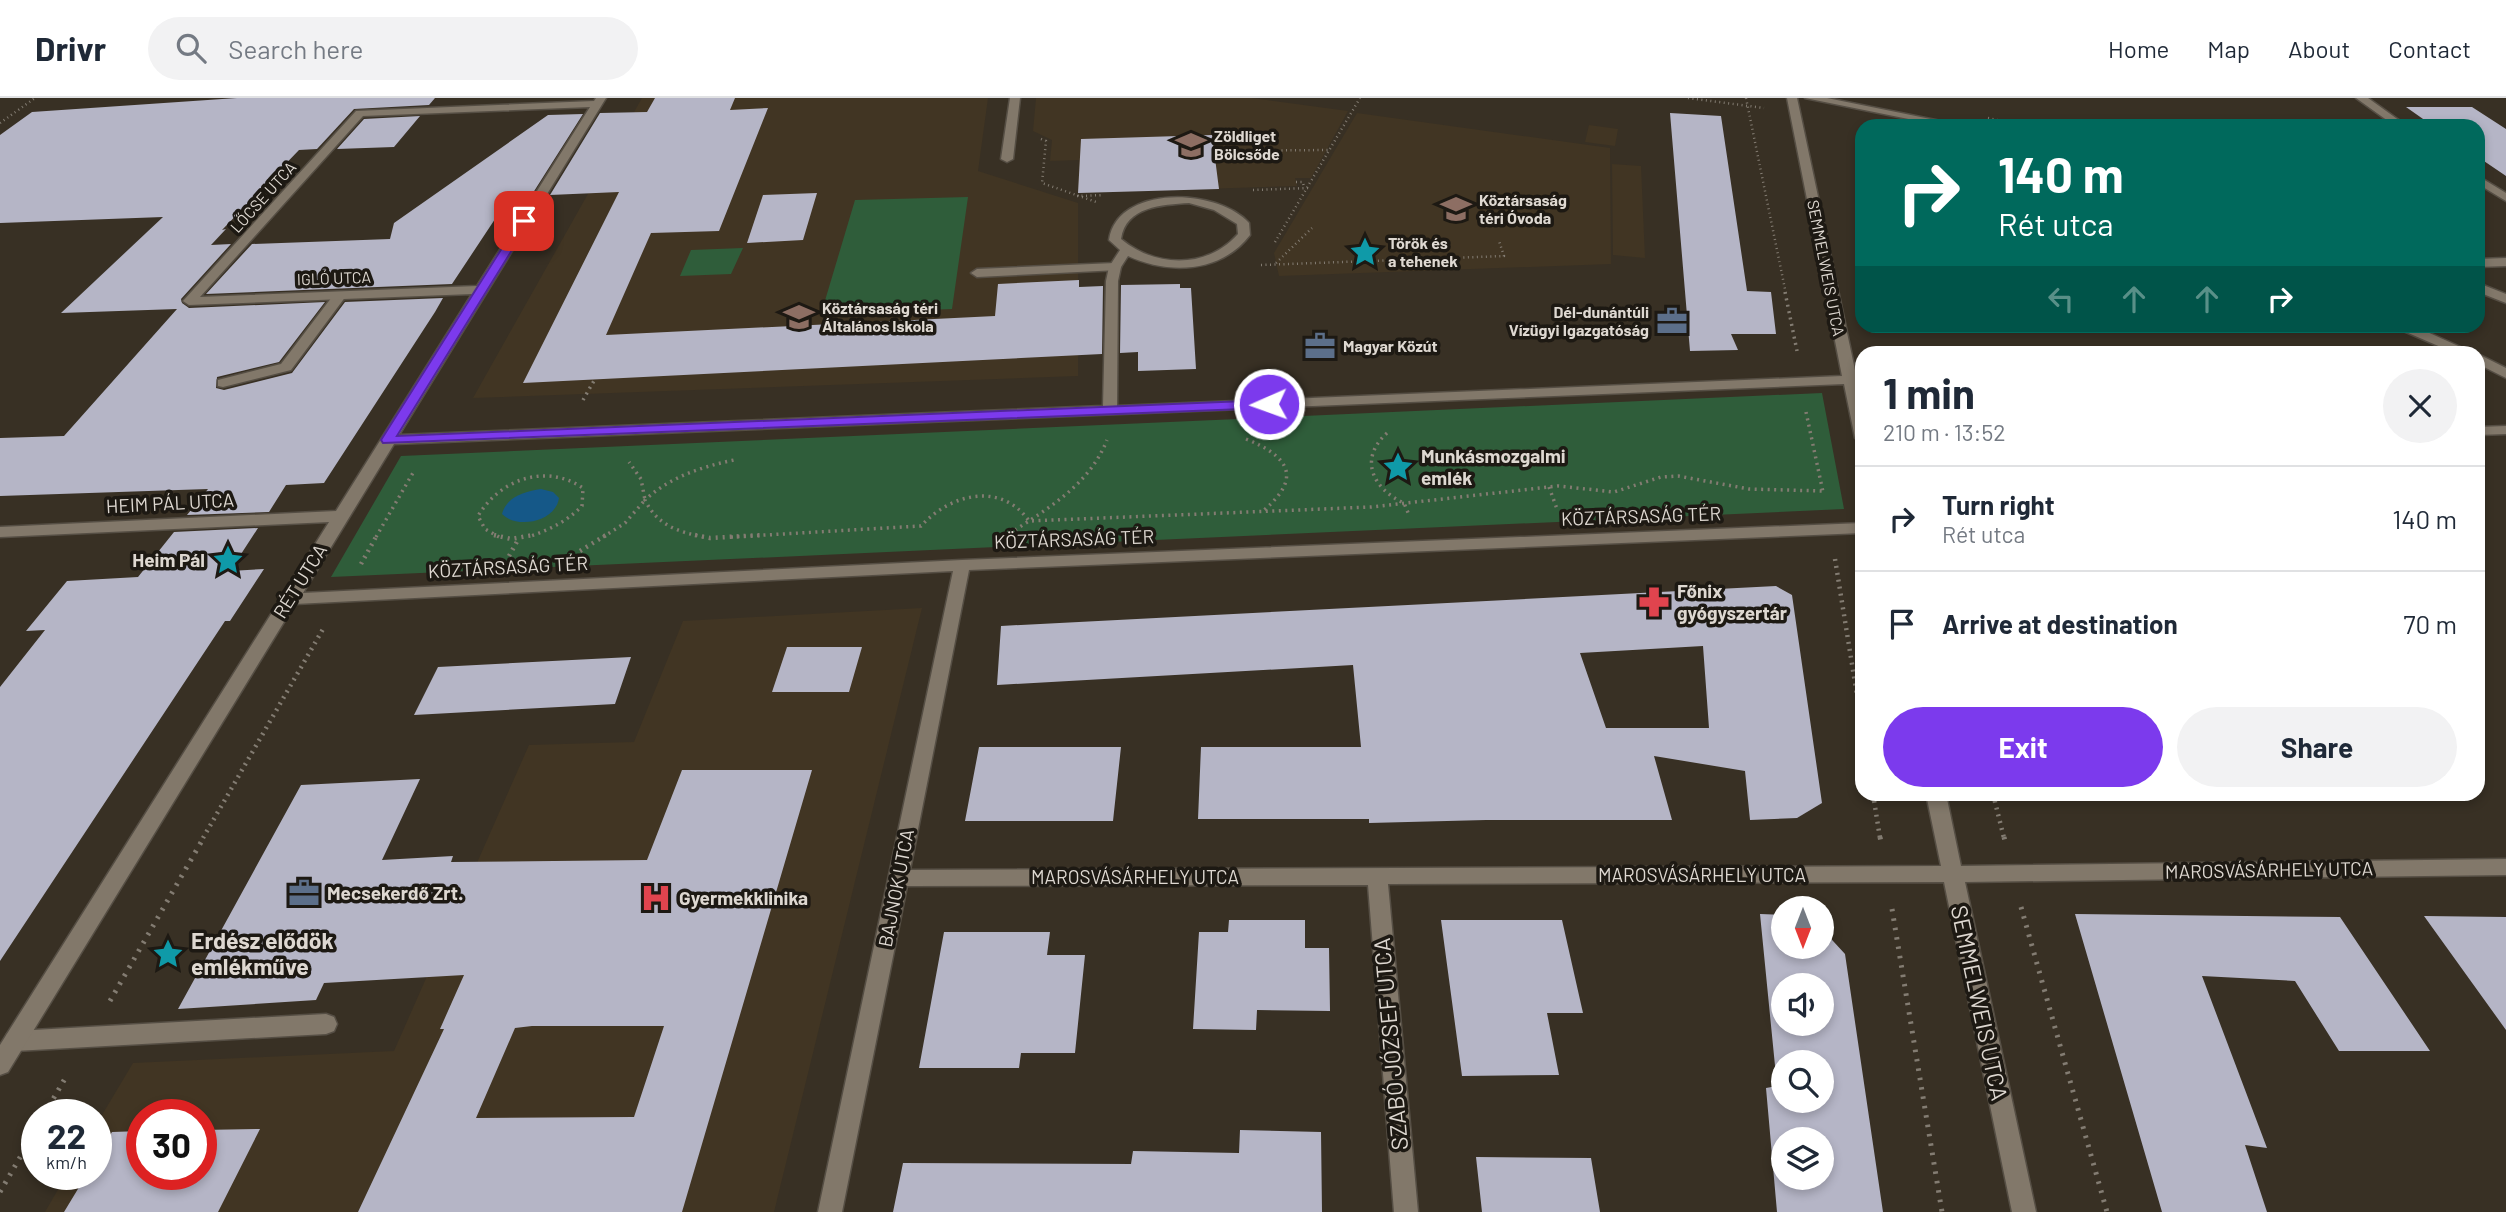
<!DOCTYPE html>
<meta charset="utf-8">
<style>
:root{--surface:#fff;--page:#f2f2f3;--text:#1f2937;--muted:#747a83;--line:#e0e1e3;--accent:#7c3aed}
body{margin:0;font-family:Barlow,sans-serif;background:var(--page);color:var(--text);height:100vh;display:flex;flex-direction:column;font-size:26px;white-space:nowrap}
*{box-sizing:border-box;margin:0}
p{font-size:23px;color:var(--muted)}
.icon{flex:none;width:38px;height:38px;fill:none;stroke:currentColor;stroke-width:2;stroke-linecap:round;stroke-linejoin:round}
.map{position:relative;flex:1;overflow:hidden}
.details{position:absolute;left:1855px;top:248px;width:630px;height:455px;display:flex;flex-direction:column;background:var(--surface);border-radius:21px;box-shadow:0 4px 10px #0003}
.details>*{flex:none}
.guide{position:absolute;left:1855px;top:21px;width:630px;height:214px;border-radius:21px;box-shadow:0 4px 10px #0003;background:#00695c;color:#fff;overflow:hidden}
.needle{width:46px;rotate:180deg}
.controls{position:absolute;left:1771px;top:798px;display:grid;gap:14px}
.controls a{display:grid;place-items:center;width:63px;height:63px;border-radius:50%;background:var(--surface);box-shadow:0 4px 10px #0003;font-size:35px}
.speed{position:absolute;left:21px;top:1001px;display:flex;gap:14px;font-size:35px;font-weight:700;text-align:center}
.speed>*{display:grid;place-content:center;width:91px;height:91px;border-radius:50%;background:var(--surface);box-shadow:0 4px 10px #0003;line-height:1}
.speed small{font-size:18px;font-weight:400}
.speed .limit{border:10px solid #d22;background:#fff;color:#111}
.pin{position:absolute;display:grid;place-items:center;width:60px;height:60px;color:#fff;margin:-30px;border-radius:14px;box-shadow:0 4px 10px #0006}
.me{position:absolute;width:77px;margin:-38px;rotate:268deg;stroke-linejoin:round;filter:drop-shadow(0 0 5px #0008)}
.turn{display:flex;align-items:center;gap:24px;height:147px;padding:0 28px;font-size:32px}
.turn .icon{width:91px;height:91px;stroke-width:2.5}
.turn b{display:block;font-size:49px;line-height:60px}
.lanes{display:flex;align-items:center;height:66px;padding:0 28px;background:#0003;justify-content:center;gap:35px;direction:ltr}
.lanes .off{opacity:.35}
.round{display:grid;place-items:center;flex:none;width:74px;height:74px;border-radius:37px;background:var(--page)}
.summary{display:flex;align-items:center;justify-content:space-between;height:119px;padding:0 28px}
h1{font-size:42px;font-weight:700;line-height:52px}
.cta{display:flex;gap:14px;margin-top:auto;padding:14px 28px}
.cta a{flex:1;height:80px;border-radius:42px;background:var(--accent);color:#fff;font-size:28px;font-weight:700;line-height:80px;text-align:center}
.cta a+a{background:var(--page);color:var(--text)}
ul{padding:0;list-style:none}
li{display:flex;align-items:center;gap:21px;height:105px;padding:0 28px;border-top:2px solid var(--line)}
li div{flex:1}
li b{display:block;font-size:26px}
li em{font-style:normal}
header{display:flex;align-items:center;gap:42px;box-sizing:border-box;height:98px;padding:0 35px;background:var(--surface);border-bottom:2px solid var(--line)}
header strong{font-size:33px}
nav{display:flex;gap:38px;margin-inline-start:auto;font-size:24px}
.search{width:490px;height:63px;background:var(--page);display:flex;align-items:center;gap:18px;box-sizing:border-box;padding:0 24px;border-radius:38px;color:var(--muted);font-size:26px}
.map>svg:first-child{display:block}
</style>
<header>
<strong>Drivr</strong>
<div class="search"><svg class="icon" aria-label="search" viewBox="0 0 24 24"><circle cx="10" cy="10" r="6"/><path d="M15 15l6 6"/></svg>Search here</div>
<nav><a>Home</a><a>Map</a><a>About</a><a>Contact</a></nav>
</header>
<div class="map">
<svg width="2506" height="1114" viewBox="0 0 2506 1114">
<rect width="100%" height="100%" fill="#383024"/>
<path fill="#413523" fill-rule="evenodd" d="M 642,0 L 988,0 L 978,73 L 1078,105 L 1078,278 L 473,300 Z
M 1036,0 L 1252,0 L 1348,13 L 1311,80 L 1295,80 L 1297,88 L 1078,95 L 1079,62 L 1050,63 L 1052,42 L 1033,33 Z
M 1357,15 L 1610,50 L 1611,166 L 1279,178 L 1274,155 Z
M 1589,27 L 1618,31 L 1615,48 L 1585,44 Z
M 1612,66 L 1641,68 L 1645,160 L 1613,157 Z
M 922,510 L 774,1114 L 45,1114 L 67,1076 L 96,1076 L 96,1027 L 133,965 L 394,953 L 529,647 L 634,644 L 683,523 ZM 142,1017 L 201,1017 L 201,1076 L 142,1076 Z"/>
<path fill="#2f5d3a" d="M 968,99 L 952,211 L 821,216 L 855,102 Z
M 743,150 L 731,176 L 680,178 L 691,152 Z
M 1822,295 L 1844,411 L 331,479 L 401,358 Z"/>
<path fill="#155888" d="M 541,391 L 553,394 L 559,400 C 556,423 518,432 502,416 C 507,398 524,394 541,391 Z"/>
<path fill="#b5b5c6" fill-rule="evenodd" d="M 237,0 L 435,0 L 429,7 L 354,11 L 317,51 L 299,52 L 222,132 L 226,131 L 211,147 L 231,146 L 181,201 L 182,205 L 189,210 L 325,204 L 279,264 L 217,279 L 216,290 L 224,292 L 292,275 L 345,204 L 443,200 L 435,214 L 324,385 L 286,387 L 269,414 L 187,417 L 208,391 L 0,398 L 0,340 L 64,338 L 177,211 L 61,215 L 163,119 L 0,125 L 0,37 L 32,14 Z
M 655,0 L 735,0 L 730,12 L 768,10 L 719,133 L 651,135 L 606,237 L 995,218 L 998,186 L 1079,182 L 1079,189 L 1103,188 L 1102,256 L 523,285 L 619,94 L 550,97 L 600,15 L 647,14 Z
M 2406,9 L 2472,9 L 2506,31 L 2506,78 L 2478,59 L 2478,28 L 2433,28 Z
M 1670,15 L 1721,18 L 1747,193 L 1771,194 L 1776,236 L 1731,236 L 1738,252 L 1690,253 Z
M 583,16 L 531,98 L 514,98 L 505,112 L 501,112 L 452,186 L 206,196 L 252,146 L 390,141 L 394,125 L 548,17 Z
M 420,18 L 394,49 L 337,51 L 364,21 Z
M 1212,37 L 1219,91 L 1078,95 L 1081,41 Z
M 817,95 L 803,142 L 747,145 L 763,97 Z
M 1180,186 L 1180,190 L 1191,190 L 1196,271 L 1138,273 L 1138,254 L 1120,255 L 1121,187 Z
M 258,430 L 230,473 L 264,471 L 230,523 L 225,523 L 0,863 L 0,589 L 45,532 L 26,533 L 67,483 L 138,479 L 174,434 Z
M 1776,488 L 1792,497 L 1822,705 L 1797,720 L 1750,722 L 1745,673 L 1654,658 L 1672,722 L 1486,722 L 1369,725 L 1369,721 L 1198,721 L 1201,649 L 1361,649 L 1353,567 L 997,587 L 1001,528 ZM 1703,548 L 1709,630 L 1606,630 L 1580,555 Z
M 787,549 L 862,549 L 849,594 L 772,594 Z
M 631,559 L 615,606 L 414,617 L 438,569 Z
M 979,649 L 1121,649 L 1113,723 L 965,723 Z
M 682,672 L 812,672 L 682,1114 L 358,1114 L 444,931 L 440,931 L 464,877 L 324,885 L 316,902 L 178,911 L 301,687 L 420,681 L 382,762 L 453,758 L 451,764 L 647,762 ZM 532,928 L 664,928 L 634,1019 L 476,1020 L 515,930 Z
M 1760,816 L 1783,817 L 1783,849 L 1822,849 L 1822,831 L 1845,856 L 1883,1114 L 1777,1114 L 1766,990 L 1777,988 ZM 1783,887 L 1822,887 L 1822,926 L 1783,926 ZM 1783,964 L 1822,964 L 1822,1003 L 1783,1003 ZM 1783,1041 L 1822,1041 L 1822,1080 L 1783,1080 Z
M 2075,816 L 2340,819 L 2430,953 L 2339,953 L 2295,883 L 2202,878 L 2267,1050 L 2245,1047 L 2267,1114 L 2162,1114 Z
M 2424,818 L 2506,819 L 2506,932 Z
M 1229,822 L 1305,822 L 1305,850 L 1329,850 L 1330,913 L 1257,912 L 1256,932 L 1193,931 L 1199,834 L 1228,834 Z
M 1441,822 L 1562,822 L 1583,915 L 1547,915 L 1559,977 L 1462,978 Z
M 944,834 L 1050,834 L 1047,857 L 1085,857 L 1075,955 L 1021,955 L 1019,970 L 919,970 Z
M 260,1031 L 218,1114 L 64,1114 L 87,1076 L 96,1076 L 96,1060 L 112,1034 L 142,1033 L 142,1076 L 201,1076 L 201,1032 Z
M 1240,1032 L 1321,1034 L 1322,1114 L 893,1114 L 903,1065 L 1131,1066 L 1133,1053 L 1239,1055 Z
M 1476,1059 L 1591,1060 L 1600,1114 L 1482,1114 Z"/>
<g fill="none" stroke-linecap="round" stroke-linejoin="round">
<g stroke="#554e44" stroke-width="3">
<path id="lane" d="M 1115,165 L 1121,169 L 1119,172 L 977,179 L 971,175 L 977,171 Z
M 340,194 L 346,198 L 291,272 L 223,289 L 218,288 L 218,282 L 281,266 L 335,195 Z
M 2398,228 L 2414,228 L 2476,256 L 2457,256 L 2399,231 Z
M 2478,256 L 2506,270 L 2506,280 L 2478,266 Z
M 326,916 L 334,919 L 337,926 L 334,933 L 326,936 L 15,953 L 7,950 L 4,943 L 7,936 L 15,933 Z"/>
</g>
<g stroke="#554e44" stroke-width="3">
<path id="street" d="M 596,0 L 606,0 L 399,337 L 1103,308 L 1106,183 L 1109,169 L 1120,152 L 1109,142 C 1117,86 1218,90 1249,125 L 1250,137 C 1221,175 1169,177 1128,158 L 1121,169 L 1118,183 L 1117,308 L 1842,278 L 1787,0 L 1797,0 L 1862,305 L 1862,344 L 1855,340 L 1844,286 L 394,346 L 303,495 L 962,462 L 1862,425 L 1862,435 L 969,472 L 910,772 L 1941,768 L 1926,696 L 1946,696 L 1961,768 L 2506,761 L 2506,777 L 1965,784 L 2036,1114 L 2012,1114 L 1944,784 L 1388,786 L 1418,1114 L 1394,1114 L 1368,787 L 907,788 L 842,1114 L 818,1114 L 953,473 L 295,506 L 8,974 L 0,977 L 0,947 L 329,424 L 0,439 L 0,429 L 336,413 L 472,196 L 189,207 L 183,203 L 356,13 L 594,3 ZM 590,9 L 477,188 L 200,199 L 363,18 ZM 1189,105 L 1214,112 L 1237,126 L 1238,136 C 1207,171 1156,170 1121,141 C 1126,108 1162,107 1189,105 Z
M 1010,0 L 1020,0 L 1013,61 L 1007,64 L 1001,61 Z
M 1805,0 L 1827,0 L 1965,28 L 1943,28 Z
M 2356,0 L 2368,0 L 2407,28 L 2395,28 Z
M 2478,78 L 2506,95 L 2506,103 L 2478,86 Z
M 2506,160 L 2506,168 L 2478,169 L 2478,161 Z
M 2478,185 L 2506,196 L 2506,205 L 2478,194 Z
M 2506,328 L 2506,336 L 2478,337 L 2478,329 Z"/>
</g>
<path stroke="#837c72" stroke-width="2.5" stroke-dasharray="1 3.5" stroke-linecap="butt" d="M 1688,0 L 1764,10
M 1746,0 L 1786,196
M 1988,20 L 2023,28
M 0,25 L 35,0
M 1041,41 L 1046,43 L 1042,85 L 1099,105
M 1214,53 L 1328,52
M 1296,84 L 1303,84 L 1304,90
M 1253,92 L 1309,90
M 1077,98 L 1104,97
M 1275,144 L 1360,0
M 1276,165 L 1312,130
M 1261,167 L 1504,158 L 1499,143"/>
<path stroke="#837c72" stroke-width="3.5" stroke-dasharray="2 4.5" stroke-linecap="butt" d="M 1785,194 L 1797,253
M 583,302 L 595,281
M 1806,314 L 1823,394
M 1387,335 C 1358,361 1373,391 1404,405 L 1409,417
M 1246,341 C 1288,358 1303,379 1264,412
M 1549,389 L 1557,411
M 1015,432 C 1052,408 1090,385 1107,342
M 376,439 L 414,373
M 499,439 L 485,431 L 478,418 C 500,381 546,365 583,390 L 582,408 C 566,424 549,432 528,439
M 603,439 L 625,425 L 645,402 L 641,381 L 629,364
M 704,439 C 678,434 657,427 645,402 C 670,379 701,369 734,362
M 731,439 L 921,428 C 950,396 1001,383 1029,423 L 1371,409 L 1558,388 L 1614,394 L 1661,379 L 1678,378 L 1749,391 L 1823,393"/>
<path stroke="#837c72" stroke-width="4.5" stroke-dasharray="2 5" stroke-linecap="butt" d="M 494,437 L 511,441 L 533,437
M 695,437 L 710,440 L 762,437
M 580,453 L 606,437
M 509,458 L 519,440
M 1835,461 L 1862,628
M 361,466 L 377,437
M 1873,696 L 1880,740
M 1993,696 L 2004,740
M 203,740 L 323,531"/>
<path stroke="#837c72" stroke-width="5" stroke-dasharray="2.5 7" stroke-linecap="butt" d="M 1880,739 L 1881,744
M 2004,739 L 2005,743
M 2021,809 L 2107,1114
M 1892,811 L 1942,1114
M 110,903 L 204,739
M 44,1017 L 67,977
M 0,1094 L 37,1030"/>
<use href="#lane" fill="#82786a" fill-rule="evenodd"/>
<use href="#street" fill="#82786a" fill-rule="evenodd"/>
</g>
<path fill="#7c3aed" stroke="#51269a" stroke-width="2" d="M 524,119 L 530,123 L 397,338 L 1269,302 L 1276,306 L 1269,310 L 383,345 L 381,342 L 519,123 Z"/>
<defs>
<g id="school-bare" transform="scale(2.415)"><path d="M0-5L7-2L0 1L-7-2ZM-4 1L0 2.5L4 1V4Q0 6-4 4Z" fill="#8d6e63" stroke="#1d1913" stroke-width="2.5" paint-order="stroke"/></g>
<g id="sight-bare" transform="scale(2.415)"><path d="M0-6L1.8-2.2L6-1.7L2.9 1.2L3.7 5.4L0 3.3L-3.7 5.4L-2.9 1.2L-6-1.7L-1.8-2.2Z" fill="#0f9aa8" stroke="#1d1913" stroke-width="2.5" paint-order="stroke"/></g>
<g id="office-bare" transform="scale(2.415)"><path d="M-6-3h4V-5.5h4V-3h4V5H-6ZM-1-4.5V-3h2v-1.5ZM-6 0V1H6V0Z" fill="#5c6f8a" stroke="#1d1913" stroke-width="2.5" paint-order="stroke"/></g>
<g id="pharmacy-bare" transform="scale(2.415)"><path d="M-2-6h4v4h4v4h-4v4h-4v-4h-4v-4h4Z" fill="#e0444e" stroke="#1d1913" stroke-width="2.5" paint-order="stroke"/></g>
<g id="hospital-bare" transform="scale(2.415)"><path d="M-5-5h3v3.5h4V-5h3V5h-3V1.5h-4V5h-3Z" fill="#e0444e" stroke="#1d1913" stroke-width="2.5" paint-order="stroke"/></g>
</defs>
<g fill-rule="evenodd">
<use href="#school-bare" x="1191" y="47"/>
<use href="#school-bare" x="1456" y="111"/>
<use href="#sight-bare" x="1365" y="154"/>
<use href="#school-bare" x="799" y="219"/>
<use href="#office-bare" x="1672" y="223"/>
<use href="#office-bare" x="1320" y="248"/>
<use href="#sight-bare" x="1398" y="369"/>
<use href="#sight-bare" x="228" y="462"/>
<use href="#pharmacy-bare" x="1654" y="504"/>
<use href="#office-bare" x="304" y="795"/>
<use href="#hospital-bare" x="656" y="800"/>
<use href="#sight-bare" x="168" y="856"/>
</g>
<g text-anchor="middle" stroke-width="7" stroke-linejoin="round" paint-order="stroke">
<g font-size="16" font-weight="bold" fill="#ded8d1" stroke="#1d1913" text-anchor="start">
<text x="1214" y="44">Zöldliget<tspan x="1214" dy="18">Bölcsőde</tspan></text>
<text x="1479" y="108">Köztársaság<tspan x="1479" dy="18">téri Óvoda</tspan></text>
<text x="1388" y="151">Török és<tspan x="1388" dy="18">a tehenek</tspan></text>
<text x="822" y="216">Köztársaság téri<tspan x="822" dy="18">Általános Iskola</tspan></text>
<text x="1649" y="220" text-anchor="end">Dél-dunántúli<tspan x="1649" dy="18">Vízügyi Igazgatóság</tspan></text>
<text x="1343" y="254">Magyar Közút</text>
</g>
<g font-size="16" fill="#ded8d1" stroke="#1d1913">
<text transform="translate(263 99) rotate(-48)" y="6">LŐCSE UTCA</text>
<text transform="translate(1826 170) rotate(79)" y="6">SEMMELWEIS UTCA</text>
<text transform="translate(334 180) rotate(-2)" y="6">IGLÓ UTCA</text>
</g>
<g font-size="19" font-weight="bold" fill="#ded8d1" stroke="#1d1913" text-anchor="start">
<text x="1421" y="365">Munkásmozgalmi<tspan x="1421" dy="22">emlék</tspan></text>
<text x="205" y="469" text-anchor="end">Heim Pál</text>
<text x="1677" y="500">Főnix<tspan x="1677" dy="22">gyógyszertár</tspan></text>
<text x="327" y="802">Mecsekerdő Zrt.</text>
<text x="679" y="807">Gyermekklinika</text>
</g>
<g font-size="19" fill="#ded8d1" stroke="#1d1913">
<text transform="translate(170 405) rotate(-3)" y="7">HEIM PÁL UTCA</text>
<text transform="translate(1641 418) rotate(-2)" y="7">KÖZTÁRSASÁG TÉR</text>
<text transform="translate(1074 441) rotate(-2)" y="7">KÖZTÁRSASÁG TÉR</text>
<text transform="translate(508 469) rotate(-3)" y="7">KÖZTÁRSASÁG TÉR</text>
<text transform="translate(300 483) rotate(-58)" y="7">RÉT UTCA</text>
<text transform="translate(2269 772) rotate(-1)" y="7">MAROSVÁSÁRHELY UTCA</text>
<text x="1702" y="784">MAROSVÁSÁRHELY UTCA</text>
<text x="1135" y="786">MAROSVÁSÁRHELY UTCA</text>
<text transform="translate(896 790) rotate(-79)" y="7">BAJNOK UTCA</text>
</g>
<g font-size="23" font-weight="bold" fill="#ded8d1" stroke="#1d1913" text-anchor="start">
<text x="191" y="851">Erdész elődök<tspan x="191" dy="26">emlékműve</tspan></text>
</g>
<g font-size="23" fill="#ded8d1" stroke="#1d1913">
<text transform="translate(1979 905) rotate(78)" y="8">SEMMELWEIS UTCA</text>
<text transform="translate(1391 946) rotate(-95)" y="8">SZABÓ JÓZSEF UTCA</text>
</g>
</g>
</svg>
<div class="controls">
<a><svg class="needle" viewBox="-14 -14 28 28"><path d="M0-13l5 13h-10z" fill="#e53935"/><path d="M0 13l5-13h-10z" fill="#747a83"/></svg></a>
<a><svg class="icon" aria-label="sound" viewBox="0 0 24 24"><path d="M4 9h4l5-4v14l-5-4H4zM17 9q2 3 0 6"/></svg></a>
<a><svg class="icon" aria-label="search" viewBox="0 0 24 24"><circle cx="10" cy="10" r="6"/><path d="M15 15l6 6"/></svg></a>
<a><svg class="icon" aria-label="layers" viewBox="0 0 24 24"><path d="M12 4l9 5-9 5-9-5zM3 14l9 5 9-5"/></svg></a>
</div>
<div class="speed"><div>22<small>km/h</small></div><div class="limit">30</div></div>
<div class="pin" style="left:524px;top:123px;background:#d93025"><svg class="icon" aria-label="arrive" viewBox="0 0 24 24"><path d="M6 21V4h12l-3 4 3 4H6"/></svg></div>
<svg class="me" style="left:1269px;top:306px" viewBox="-20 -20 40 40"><circle r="17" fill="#7c3aed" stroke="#fff" stroke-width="3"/><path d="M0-11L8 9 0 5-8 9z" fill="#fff"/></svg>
<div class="guide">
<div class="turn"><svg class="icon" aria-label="right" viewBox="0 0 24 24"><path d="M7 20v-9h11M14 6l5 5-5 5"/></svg><div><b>140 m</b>Rét utca</div></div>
<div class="lanes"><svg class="icon off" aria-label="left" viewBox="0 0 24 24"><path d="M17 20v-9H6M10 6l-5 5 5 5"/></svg><svg class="icon off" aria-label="ahead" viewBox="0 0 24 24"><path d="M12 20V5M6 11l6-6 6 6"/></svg><svg class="icon off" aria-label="ahead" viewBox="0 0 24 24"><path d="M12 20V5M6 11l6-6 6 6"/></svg><svg class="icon" aria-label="right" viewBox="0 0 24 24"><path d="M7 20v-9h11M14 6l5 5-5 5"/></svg></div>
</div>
<section class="details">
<div class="summary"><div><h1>1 min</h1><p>210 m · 13:52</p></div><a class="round"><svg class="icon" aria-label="close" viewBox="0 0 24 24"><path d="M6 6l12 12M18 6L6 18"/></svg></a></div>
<ul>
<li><svg class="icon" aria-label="right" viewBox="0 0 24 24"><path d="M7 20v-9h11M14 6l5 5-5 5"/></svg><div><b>Turn right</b><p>Rét utca</p></div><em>140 m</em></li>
<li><svg class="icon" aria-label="arrive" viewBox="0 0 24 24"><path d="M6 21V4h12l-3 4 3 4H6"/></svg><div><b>Arrive at destination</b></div><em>70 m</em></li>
</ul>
<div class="cta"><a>Exit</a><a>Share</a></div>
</section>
</div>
